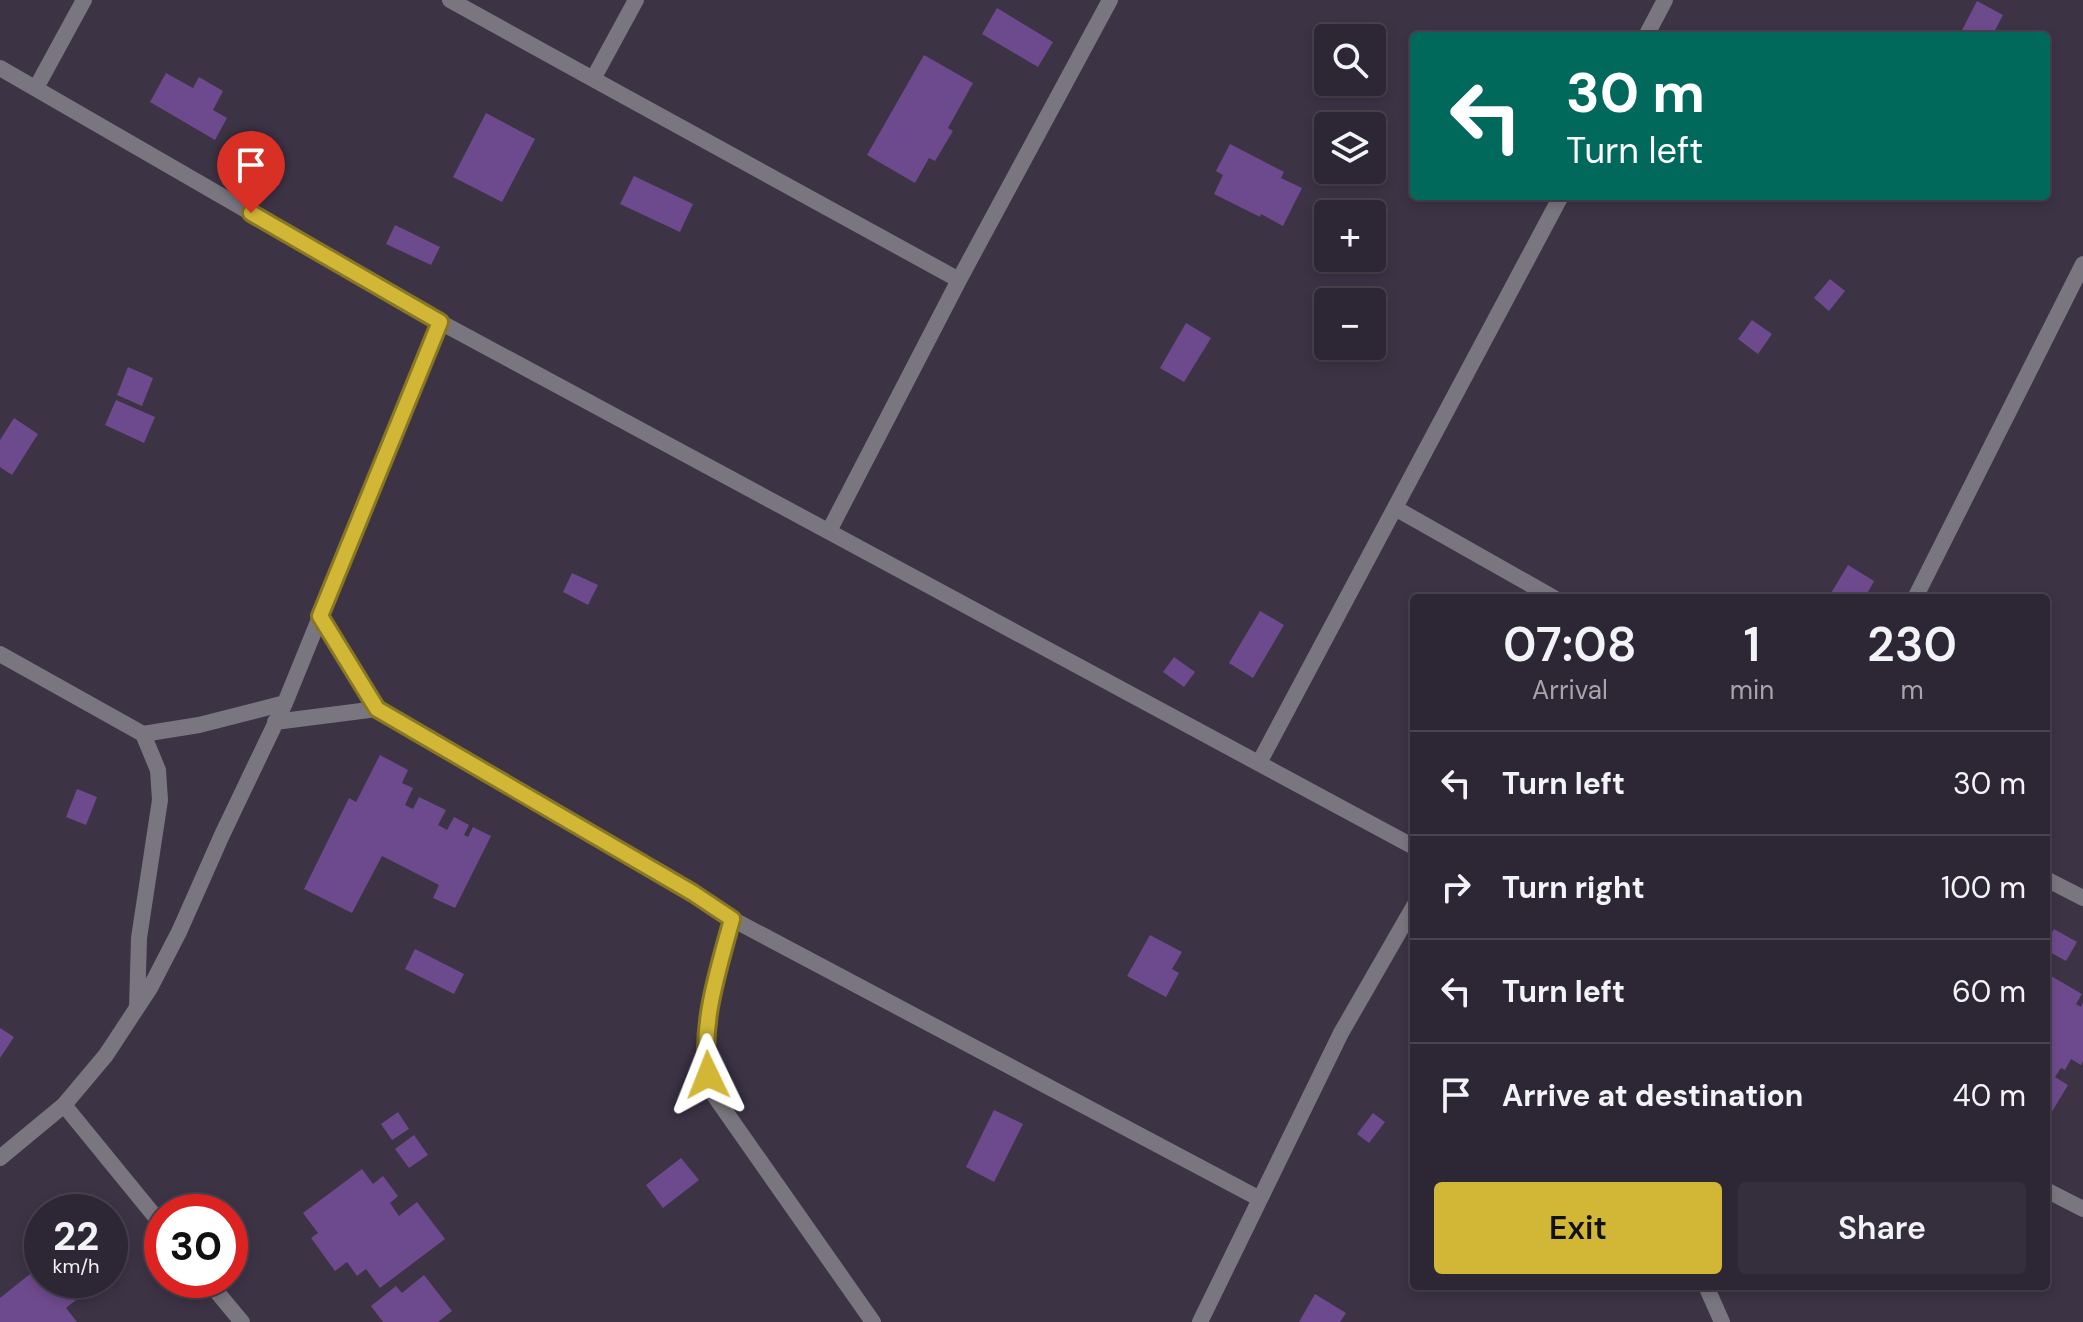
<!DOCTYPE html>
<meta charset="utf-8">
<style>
:root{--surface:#2d2634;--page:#352e3c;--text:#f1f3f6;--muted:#a7a5ac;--line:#48434f;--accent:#d2b736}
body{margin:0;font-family:"DM Sans",sans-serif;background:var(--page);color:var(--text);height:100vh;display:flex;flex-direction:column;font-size:30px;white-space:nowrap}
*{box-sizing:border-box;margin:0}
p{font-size:26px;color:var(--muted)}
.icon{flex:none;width:44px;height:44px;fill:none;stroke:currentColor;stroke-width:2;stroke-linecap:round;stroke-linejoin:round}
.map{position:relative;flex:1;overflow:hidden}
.drawer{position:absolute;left:1410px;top:594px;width:640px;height:696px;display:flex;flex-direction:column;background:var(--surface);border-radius:8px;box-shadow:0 4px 12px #0003,0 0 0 2px var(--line)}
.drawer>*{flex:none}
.banner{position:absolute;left:1410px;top:32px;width:640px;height:168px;border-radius:8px;box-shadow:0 4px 12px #0003,0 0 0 2px var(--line);background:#00695c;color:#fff;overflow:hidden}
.buttons{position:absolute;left:1314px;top:24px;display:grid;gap:16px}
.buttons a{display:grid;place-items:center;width:72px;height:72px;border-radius:8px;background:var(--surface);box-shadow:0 4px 12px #0003,0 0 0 2px var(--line);font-size:40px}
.speed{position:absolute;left:24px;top:1194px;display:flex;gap:16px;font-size:40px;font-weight:700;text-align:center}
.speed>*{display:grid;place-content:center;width:104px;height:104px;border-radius:50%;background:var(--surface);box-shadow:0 4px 12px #0003,0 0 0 2px var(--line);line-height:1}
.speed small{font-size:20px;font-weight:400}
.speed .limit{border:12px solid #d22;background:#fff;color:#111}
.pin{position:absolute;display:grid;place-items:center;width:68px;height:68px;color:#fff;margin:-82px -34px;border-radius:50% 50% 50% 0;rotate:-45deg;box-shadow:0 0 8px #0007}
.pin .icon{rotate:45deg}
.me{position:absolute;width:88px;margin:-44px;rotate:358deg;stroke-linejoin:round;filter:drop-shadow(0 0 6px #0008)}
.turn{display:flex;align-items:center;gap:28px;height:168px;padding:0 24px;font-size:36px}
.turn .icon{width:104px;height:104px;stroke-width:2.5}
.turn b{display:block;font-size:56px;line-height:68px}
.eta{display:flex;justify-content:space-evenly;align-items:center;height:136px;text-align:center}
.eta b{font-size:48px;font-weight:600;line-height:56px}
.cta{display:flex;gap:16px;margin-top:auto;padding:16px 24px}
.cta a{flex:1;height:92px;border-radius:8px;background:var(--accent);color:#111;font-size:32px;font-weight:600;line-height:92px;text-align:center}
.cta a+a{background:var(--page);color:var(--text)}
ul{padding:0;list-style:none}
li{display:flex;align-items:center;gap:24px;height:104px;padding:0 24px;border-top:2px solid var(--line)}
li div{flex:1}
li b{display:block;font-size:30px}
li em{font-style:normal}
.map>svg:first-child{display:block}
</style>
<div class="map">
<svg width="2083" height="1322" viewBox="0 0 2083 1322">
<rect width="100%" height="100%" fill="#3c3345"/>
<path fill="#6d4a8d" d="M 1977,1 L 2003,15 L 1992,36 L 1959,36 Z
M 997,8 L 1053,42 L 1038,67 L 982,34 Z
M 924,55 L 973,83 L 948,128 L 953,131 L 935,161 L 929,158 L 915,183 L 867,155 Z
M 166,73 L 193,88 L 199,77 L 223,91 L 213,110 L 227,118 L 215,140 L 150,102 Z
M 486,113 L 535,139 L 502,202 L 453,177 Z
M 1230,144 L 1284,172 L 1281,178 L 1302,188 L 1283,226 L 1261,214 L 1260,217 L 1214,194 L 1223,175 L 1216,171 Z
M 634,176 L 693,204 L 680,232 L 620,204 Z
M 395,225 L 440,247 L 431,265 L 386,244 Z
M 1830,279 L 1845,291 L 1829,311 L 1814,298 Z
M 1752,320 L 1772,334 L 1758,354 L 1738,339 Z
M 1186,323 L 1211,338 L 1184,382 L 1160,368 Z
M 128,367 L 153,378 L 142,406 L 117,395 Z
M 116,400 L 155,417 L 144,443 L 105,425 Z
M 14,418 L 38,434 L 12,475 L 0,467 L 0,440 Z
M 1848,565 L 1874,581 L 1865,598 L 1828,598 Z
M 572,573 L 598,585 L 588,605 L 563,592 Z
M 1260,611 L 1284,625 L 1253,678 L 1229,663 Z
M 1174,657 L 1195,672 L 1184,687 L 1163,672 Z
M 380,755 L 408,770 L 402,783 L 413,788 L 405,805 L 413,809 L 419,797 L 446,810 L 438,825 L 447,830 L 454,817 L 469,825 L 464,835 L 468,837 L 473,827 L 491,836 L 455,908 L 433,898 L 439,885 L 382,856 L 352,913 L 304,889 L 349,798 L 356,802 Z
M 77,789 L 97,797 L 86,825 L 66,817 Z
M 2054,929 L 2077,942 L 2066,961 L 2046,950 L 2046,943 Z
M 1150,935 L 1182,952 L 1172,969 L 1179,973 L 1166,997 L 1127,976 Z
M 415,949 L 464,974 L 454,994 L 405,969 Z
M 2046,973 L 2082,994 L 2076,1004 L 2081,1007 L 2083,1002 L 2083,1061 L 2081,1065 L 2071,1059 L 2065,1070 L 2061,1068 L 2055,1077 L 2068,1085 L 2050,1115 L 2046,1112 Z
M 0,1028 L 14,1037 L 0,1058 Z
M 994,1110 L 1023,1124 L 994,1182 L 966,1167 Z
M 398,1112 L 409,1129 L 392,1140 L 381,1124 Z
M 1373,1113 L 1385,1122 L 1369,1143 L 1357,1134 Z
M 414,1135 L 428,1155 L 409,1168 L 395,1149 Z
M 681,1158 L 699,1180 L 663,1208 L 646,1185 Z
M 362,1169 L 373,1184 L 383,1176 L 398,1196 L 390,1203 L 399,1216 L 417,1202 L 445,1239 L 380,1288 L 366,1269 L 357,1276 L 347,1262 L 335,1271 L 311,1238 L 318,1233 L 303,1213 Z
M 42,1255 L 42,1280 L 88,1280 L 82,1285 L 87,1291 L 66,1308 L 77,1322 L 0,1322 L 0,1298 L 40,1266 L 35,1260 Z
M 424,1275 L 452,1311 L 438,1322 L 383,1322 L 371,1306 L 396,1286 L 402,1293 Z
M 1315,1294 L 1346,1313 L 1340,1322 L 1299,1322 Z"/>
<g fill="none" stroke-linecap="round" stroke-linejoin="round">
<path stroke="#7a767f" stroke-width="16" d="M 450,0 L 593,79 L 636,0
M 1646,36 L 1665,0
M 0,68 L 440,322 L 1414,847
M 593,79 L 959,280
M 36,88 L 84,0
M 1395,508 L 1554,598
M 829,531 L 959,280 L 1110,0
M 1915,598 L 2083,264
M 320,616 L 377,709 L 693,893 L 732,919 L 1260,1199
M 0,654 L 143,734 L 158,770 L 160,800 L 139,938 L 137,1008
M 275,722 L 377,709
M 143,734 L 199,725 L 285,703
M 1259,763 L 1561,196
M 2046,879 L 2083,898
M 732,919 C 716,979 701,1029 711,1091 L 873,1322
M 64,1105 L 162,1225
M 0,1158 L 64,1105 L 106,1055 L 150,988 L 179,932 L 222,835 L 285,703 L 440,322
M 2046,1190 L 2083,1209
M 207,1280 L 242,1322
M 1706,1286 L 1722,1322
M 1200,1322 L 1341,1033 L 1414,906"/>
</g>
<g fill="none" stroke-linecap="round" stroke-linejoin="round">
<g stroke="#887723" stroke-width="20">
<path id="route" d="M 251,213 L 440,322 L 320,616 L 377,709 L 693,893 L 732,919 C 719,968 700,1023 708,1075"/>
</g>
<use href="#route" stroke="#d2b736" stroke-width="14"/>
</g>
</svg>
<div class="buttons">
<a><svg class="icon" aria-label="search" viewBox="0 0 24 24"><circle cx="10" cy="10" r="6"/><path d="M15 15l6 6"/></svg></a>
<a><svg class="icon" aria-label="layers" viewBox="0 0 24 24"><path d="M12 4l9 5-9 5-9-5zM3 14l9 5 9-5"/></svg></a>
<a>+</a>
<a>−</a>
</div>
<div class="speed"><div>22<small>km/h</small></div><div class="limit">30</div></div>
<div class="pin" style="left:251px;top:213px;background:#d93025"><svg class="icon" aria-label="arrive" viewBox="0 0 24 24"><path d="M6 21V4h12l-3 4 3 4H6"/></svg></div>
<svg class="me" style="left:708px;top:1075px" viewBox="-20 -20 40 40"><path d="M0-17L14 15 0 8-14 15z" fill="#d2b736" stroke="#fff" stroke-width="4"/></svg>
<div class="banner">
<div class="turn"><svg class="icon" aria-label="left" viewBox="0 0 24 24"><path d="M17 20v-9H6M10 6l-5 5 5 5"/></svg><div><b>30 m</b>Turn left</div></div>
</div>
<section class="drawer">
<div class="eta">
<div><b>07:08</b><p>Arrival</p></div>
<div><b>1</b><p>min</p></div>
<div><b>230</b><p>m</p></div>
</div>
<ul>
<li><svg class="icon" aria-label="left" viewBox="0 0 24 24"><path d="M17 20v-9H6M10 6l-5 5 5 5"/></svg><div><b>Turn left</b></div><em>30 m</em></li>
<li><svg class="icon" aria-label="right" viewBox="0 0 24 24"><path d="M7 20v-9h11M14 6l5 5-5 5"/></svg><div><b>Turn right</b></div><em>100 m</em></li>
<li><svg class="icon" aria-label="left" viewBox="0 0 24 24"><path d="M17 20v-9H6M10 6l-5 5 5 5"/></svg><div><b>Turn left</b></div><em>60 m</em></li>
<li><svg class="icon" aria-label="arrive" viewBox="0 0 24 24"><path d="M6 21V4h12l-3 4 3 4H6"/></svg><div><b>Arrive at destination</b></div><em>40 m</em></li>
</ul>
<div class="cta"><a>Exit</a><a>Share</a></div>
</section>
</div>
